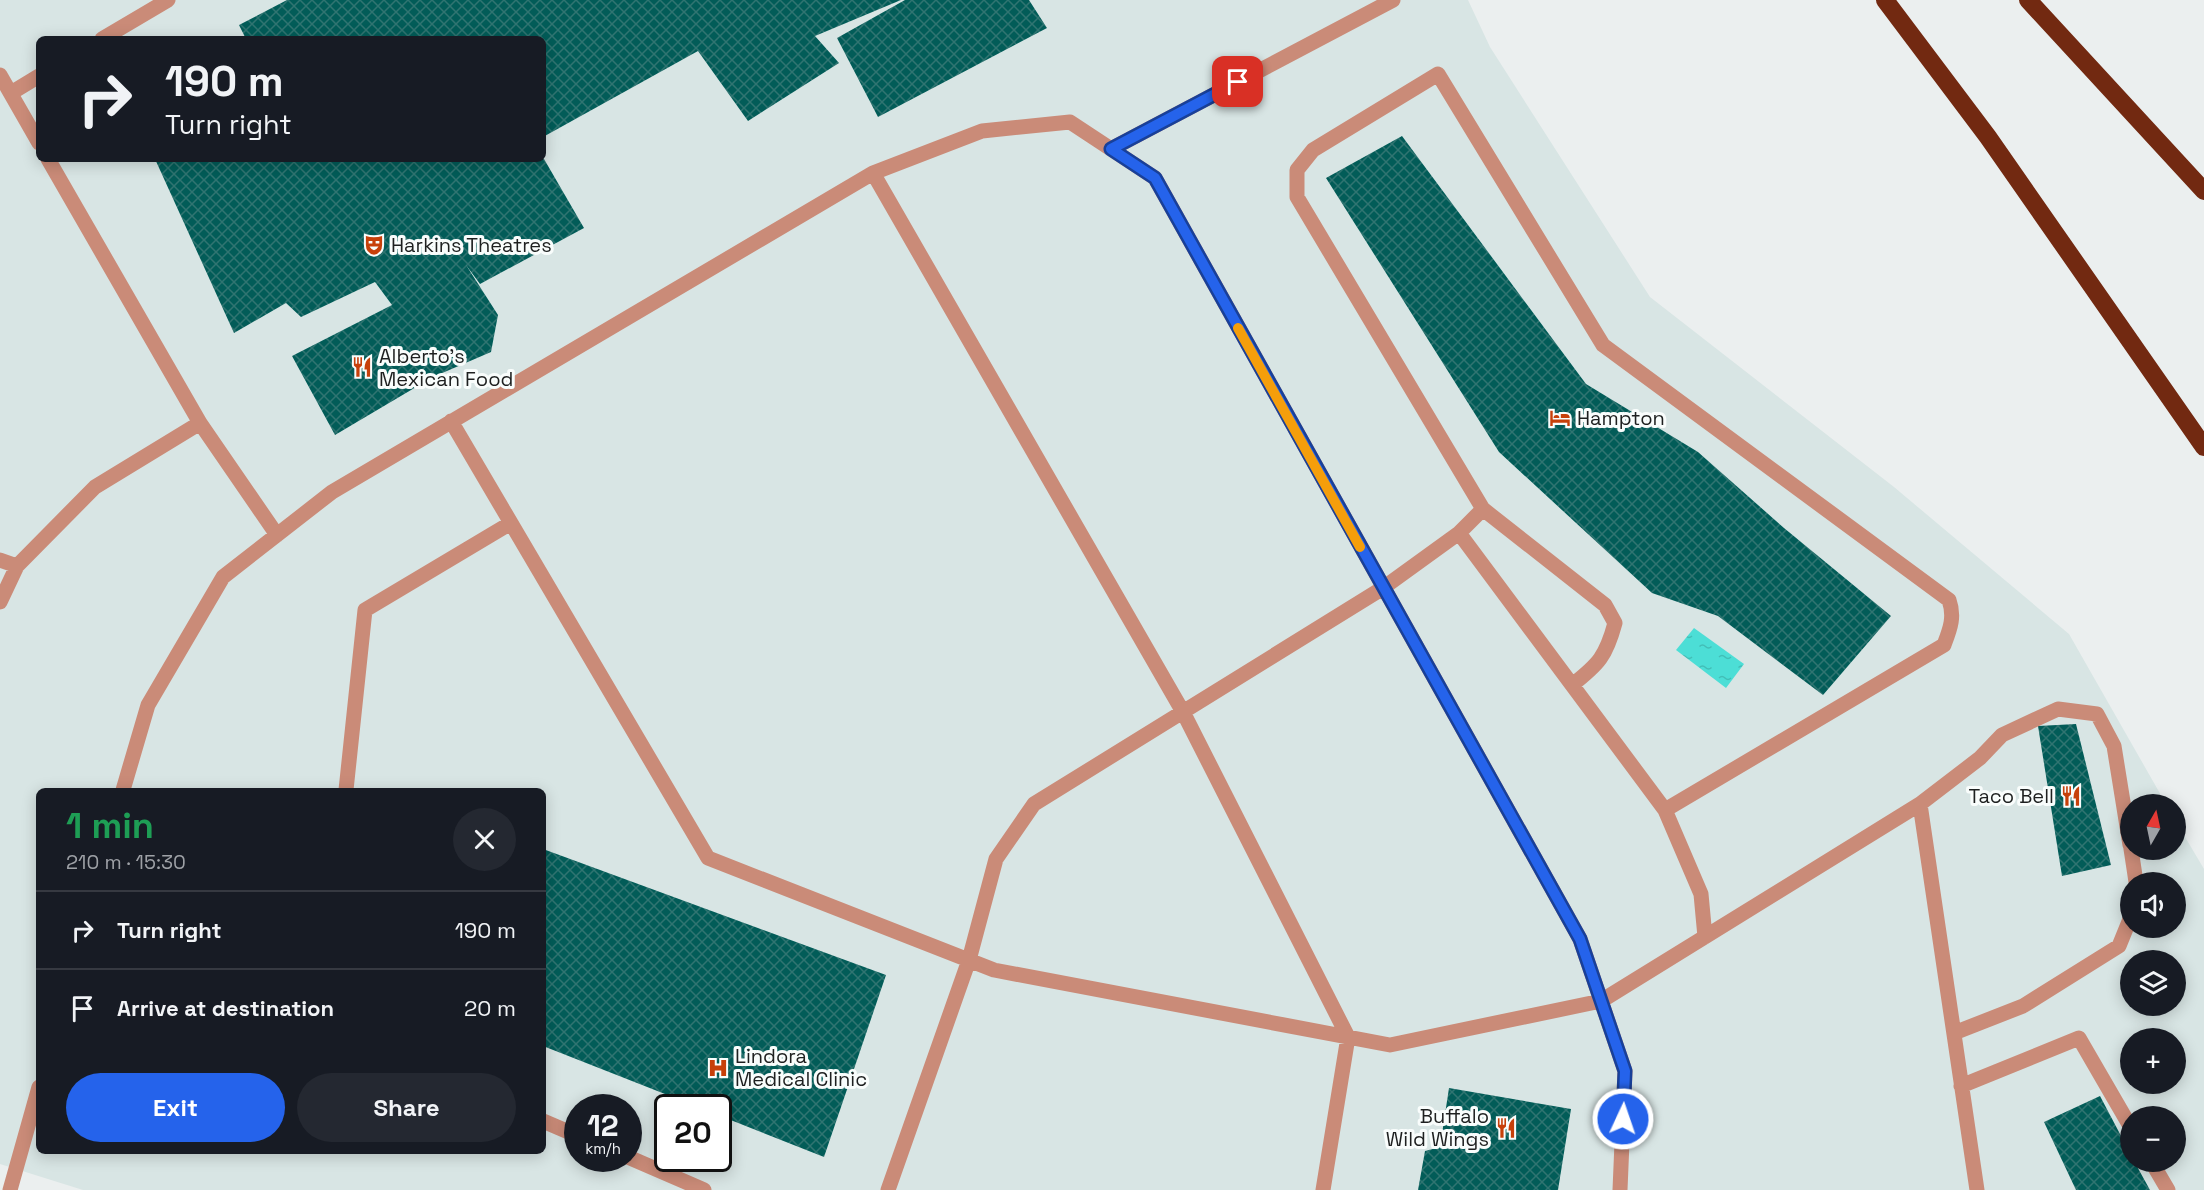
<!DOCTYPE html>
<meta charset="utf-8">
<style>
:root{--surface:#171b24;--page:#242831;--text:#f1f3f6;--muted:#9ea1a6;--line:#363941;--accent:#2563eb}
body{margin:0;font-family:"Space Grotesk",sans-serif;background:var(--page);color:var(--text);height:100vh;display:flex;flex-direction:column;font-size:22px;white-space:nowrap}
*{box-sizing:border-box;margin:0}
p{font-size:20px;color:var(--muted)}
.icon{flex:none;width:33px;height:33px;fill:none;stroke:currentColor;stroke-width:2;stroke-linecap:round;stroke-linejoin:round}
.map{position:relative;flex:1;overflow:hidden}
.side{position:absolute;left:36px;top:788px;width:510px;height:366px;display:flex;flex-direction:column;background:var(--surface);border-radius:9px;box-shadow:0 3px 15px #0003}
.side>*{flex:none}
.top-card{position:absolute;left:36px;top:36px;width:510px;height:126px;border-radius:9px;box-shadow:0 3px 15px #0003;background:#171b24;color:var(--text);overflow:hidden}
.needle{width:39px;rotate:9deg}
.buttons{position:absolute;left:2120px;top:794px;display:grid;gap:12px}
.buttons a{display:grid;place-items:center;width:66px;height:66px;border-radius:50%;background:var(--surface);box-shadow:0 3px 15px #0003;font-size:30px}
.speed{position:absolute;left:564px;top:1094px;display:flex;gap:12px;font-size:30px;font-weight:700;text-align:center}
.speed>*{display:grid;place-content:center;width:78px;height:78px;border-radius:50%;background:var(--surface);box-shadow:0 3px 15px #0003;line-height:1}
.speed small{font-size:15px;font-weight:400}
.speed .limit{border:3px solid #111;border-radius:9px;background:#fff;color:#111}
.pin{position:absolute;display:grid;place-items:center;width:51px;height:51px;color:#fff;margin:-26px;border-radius:12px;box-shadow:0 3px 9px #0006}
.me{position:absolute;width:66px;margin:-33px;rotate:3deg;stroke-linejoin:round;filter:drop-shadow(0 0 4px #0008)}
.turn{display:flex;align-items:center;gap:21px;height:126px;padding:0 30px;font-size:27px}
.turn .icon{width:78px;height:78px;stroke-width:2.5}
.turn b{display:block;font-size:42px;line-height:51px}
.round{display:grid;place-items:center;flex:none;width:63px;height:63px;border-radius:32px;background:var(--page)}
.headline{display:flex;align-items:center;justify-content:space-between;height:102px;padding:0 30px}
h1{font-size:36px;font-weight:600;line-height:45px;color:#1e9e55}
.cta{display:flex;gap:12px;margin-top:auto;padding:12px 30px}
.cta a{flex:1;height:69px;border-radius:36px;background:var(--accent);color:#fff;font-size:24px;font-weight:600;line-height:69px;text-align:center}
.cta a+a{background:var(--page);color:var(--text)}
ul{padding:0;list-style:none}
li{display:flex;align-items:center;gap:18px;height:78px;padding:0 30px;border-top:2px solid var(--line)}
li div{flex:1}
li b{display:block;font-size:22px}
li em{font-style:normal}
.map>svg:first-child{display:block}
</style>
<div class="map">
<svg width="2204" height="1190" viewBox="0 0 2204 1190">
<defs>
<pattern id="water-ripples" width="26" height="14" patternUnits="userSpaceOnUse" patternTransform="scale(1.5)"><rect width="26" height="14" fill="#4cded6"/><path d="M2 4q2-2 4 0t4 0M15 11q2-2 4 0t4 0" fill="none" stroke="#42beb7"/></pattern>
<pattern id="building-cross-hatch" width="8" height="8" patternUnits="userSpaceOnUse" patternTransform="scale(1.5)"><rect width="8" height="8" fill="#025c58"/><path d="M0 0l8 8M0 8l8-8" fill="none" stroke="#307471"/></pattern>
</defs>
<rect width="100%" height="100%" fill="#ebefef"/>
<path fill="#d8e5e4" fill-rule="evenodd" d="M 0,0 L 1468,0 L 1490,47 L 1650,297 L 1894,487 L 2069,634 L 2166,804 L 2130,804 L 2130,849 L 2175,849 L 2175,820 L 2204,869 L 2204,1190 L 83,1190 L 0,1164 ZM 39,39 L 543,39 L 543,159 L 39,159 ZM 39,790 L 543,790 L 543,1150 L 39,1150 ZM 2130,882 L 2175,882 L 2175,927 L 2130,927 ZM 2130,960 L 2175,960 L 2175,1005 L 2130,1005 ZM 2130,1038 L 2175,1038 L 2175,1083 L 2130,1083 ZM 578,1107 L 628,1107 L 628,1158 L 578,1158 ZM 668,1107 L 718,1107 L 718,1158 L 668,1158 ZM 2130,1116 L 2175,1116 L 2175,1161 L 2130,1161 Z"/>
<path fill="url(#water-ripples)" d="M 1694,628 L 1744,664 L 1726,688 L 1676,650 Z"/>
<path fill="url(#building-cross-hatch)" d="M 287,0 L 901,0 L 815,36 L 839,63 L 748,121 L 698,51 L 543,137 L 543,39 L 246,39 L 239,25 Z
M 905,0 L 1029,0 L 1047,28 L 878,117 L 837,38 Z
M 1402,136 L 1586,384 L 1698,452 L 1784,528 L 1891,616 L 1823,695 L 1718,616 L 1652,593 L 1499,452 L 1326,178 Z
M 155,159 L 544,159 L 584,228 L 480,284 L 466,265 L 498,315 L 491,352 L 433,377 L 335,435 L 292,356 L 392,305 L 375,282 L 301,317 L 286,303 L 234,333 Z
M 2076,724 L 2111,865 L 2062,876 L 2038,726 Z
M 543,849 L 886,975 L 824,1157 L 718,1115 L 718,1107 L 698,1107 L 543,1046 Z
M 1449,1088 L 1571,1109 L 1558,1190 L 1418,1190 L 1425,1151 L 1440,1147 Z
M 2100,1096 L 2130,1153 L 2130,1161 L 2134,1161 L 2150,1190 L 2076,1190 L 2044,1122 Z"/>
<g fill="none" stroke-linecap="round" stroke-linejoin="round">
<path stroke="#ca8b78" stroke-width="15" d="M 102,39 L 168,0
M 0,75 L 39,143
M 11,93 L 39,76
M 1111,149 L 1393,0
M 48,159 L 200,423 L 277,535
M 873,173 L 1183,712 L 1348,1037 L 1323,1190
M 451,421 L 708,858 L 994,970 L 1390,1045 L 1601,1001 L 1920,804 L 1977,1190
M 1483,509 L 1605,605 L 1615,623 C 1606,656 1599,664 1572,685
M 1459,533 L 1665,810
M 0,560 L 17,566
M 0,602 L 17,566 L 95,487 L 200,423
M 123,790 L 148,705 L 223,577 L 332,492 L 873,173 L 982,131 L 1070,122 L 1155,178 L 1580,939 L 1625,1071 L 1620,1190
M 346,790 L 365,610 L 511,523
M 1920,804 L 1980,758 L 2002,735 L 2058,709 L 2097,714 L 2114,746 L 2130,845
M 2131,849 L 2136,882
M 1954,1033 L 2023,1006 L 2119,946 L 2130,919
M 1961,1086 L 2079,1038 L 2130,1126
M 543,1121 L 578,1136
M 628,1157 L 704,1190
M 2151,1161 L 2168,1190
M 10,1190 L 39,1087
M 888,1190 L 969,960 L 996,859 L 1034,804 L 1383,588 L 1459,533 L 1483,509 L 1297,197 L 1297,170 L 1313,150 L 1438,74 L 1603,345 L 1949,600 C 1955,617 1950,629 1944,645 L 1665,810 L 1701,894 L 1705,937"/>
<path stroke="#722911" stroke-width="18" d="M 1885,0 L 1988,137 L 2204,447
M 2028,0 L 2204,191"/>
</g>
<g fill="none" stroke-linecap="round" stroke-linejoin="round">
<g stroke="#184099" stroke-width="15">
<path id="route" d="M 1238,82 L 1111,149 L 1155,178 L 1580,939 L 1625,1071 L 1623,1119"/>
</g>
<use href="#route" stroke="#2563eb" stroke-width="10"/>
<path stroke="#f59e0b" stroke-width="10" d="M 1238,328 L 1360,547"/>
</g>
<defs>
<g id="theatre-bare" transform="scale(1.62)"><path d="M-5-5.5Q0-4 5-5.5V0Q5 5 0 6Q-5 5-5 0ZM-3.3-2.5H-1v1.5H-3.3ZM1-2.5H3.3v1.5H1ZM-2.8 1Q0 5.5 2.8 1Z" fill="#c7400a" stroke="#f9fdfc" stroke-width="2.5" paint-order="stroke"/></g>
<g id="restaurant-bare" transform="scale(1.62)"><path d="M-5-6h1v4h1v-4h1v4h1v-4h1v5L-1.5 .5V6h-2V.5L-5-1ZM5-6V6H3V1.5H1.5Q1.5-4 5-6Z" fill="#c7400a" stroke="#f9fdfc" stroke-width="2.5" paint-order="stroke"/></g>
<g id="hotel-bare" transform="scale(1.62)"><path d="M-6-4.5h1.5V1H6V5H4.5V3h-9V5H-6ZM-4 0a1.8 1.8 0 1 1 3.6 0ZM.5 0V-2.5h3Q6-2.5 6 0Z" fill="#c7400a" stroke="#f9fdfc" stroke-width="2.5" paint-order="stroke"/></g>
<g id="hospital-bare" transform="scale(1.62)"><path d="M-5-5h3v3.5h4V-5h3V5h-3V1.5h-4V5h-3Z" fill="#c7400a" stroke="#f9fdfc" stroke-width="2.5" paint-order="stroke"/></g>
</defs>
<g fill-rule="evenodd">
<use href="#theatre-bare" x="374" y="245"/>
<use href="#restaurant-bare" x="362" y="367"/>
<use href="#hotel-bare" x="1560" y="418"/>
<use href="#restaurant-bare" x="2071" y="796"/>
<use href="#hospital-bare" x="718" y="1068"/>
<use href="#restaurant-bare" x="1506" y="1128"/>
</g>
<g text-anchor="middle" stroke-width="6" stroke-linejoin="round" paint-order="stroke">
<g font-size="20" fill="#1e2020" stroke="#f9fdfc" text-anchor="start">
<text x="391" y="252">Harkins Theatres</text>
<text x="379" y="363">Alberto's<tspan x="379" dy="23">Mexican Food</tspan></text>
<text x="1577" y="425">Hampton</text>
<text x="2054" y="803" text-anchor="end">Taco Bell</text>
<text x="735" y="1063">Lindora<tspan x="735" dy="23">Medical Clinic</tspan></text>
<text x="1489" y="1123" text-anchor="end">Buffalo<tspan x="1489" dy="23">Wild Wings</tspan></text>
</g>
</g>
</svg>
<div class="buttons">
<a><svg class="needle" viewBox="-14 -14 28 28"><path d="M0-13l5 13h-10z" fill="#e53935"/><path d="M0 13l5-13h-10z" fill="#9ea1a6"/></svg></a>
<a><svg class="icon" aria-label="sound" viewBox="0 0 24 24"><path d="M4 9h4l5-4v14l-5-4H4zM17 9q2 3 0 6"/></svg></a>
<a><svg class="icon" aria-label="layers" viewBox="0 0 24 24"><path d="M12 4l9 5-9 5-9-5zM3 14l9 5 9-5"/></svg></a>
<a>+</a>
<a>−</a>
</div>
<div class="speed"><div>12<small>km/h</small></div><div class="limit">20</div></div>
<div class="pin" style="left:1238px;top:82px;background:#d93025"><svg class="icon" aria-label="arrive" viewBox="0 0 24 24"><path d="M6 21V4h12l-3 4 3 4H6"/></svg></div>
<svg class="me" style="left:1623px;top:1119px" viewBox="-20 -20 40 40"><circle r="17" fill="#2563eb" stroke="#fff" stroke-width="3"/><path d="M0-11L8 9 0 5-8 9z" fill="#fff"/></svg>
<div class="top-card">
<div class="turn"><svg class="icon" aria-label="right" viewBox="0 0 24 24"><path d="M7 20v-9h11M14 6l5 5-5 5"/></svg><div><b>190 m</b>Turn right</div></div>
</div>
<section class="side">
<div class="headline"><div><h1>1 min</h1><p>210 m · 15:30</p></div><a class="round"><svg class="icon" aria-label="close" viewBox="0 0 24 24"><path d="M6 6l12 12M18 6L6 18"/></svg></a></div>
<ul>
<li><svg class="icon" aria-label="right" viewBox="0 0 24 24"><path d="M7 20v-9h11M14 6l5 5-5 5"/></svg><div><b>Turn right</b></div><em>190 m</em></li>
<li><svg class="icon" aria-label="arrive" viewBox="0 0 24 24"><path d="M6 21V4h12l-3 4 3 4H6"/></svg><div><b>Arrive at destination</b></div><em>20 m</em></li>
</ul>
<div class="cta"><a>Exit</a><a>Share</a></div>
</section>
</div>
